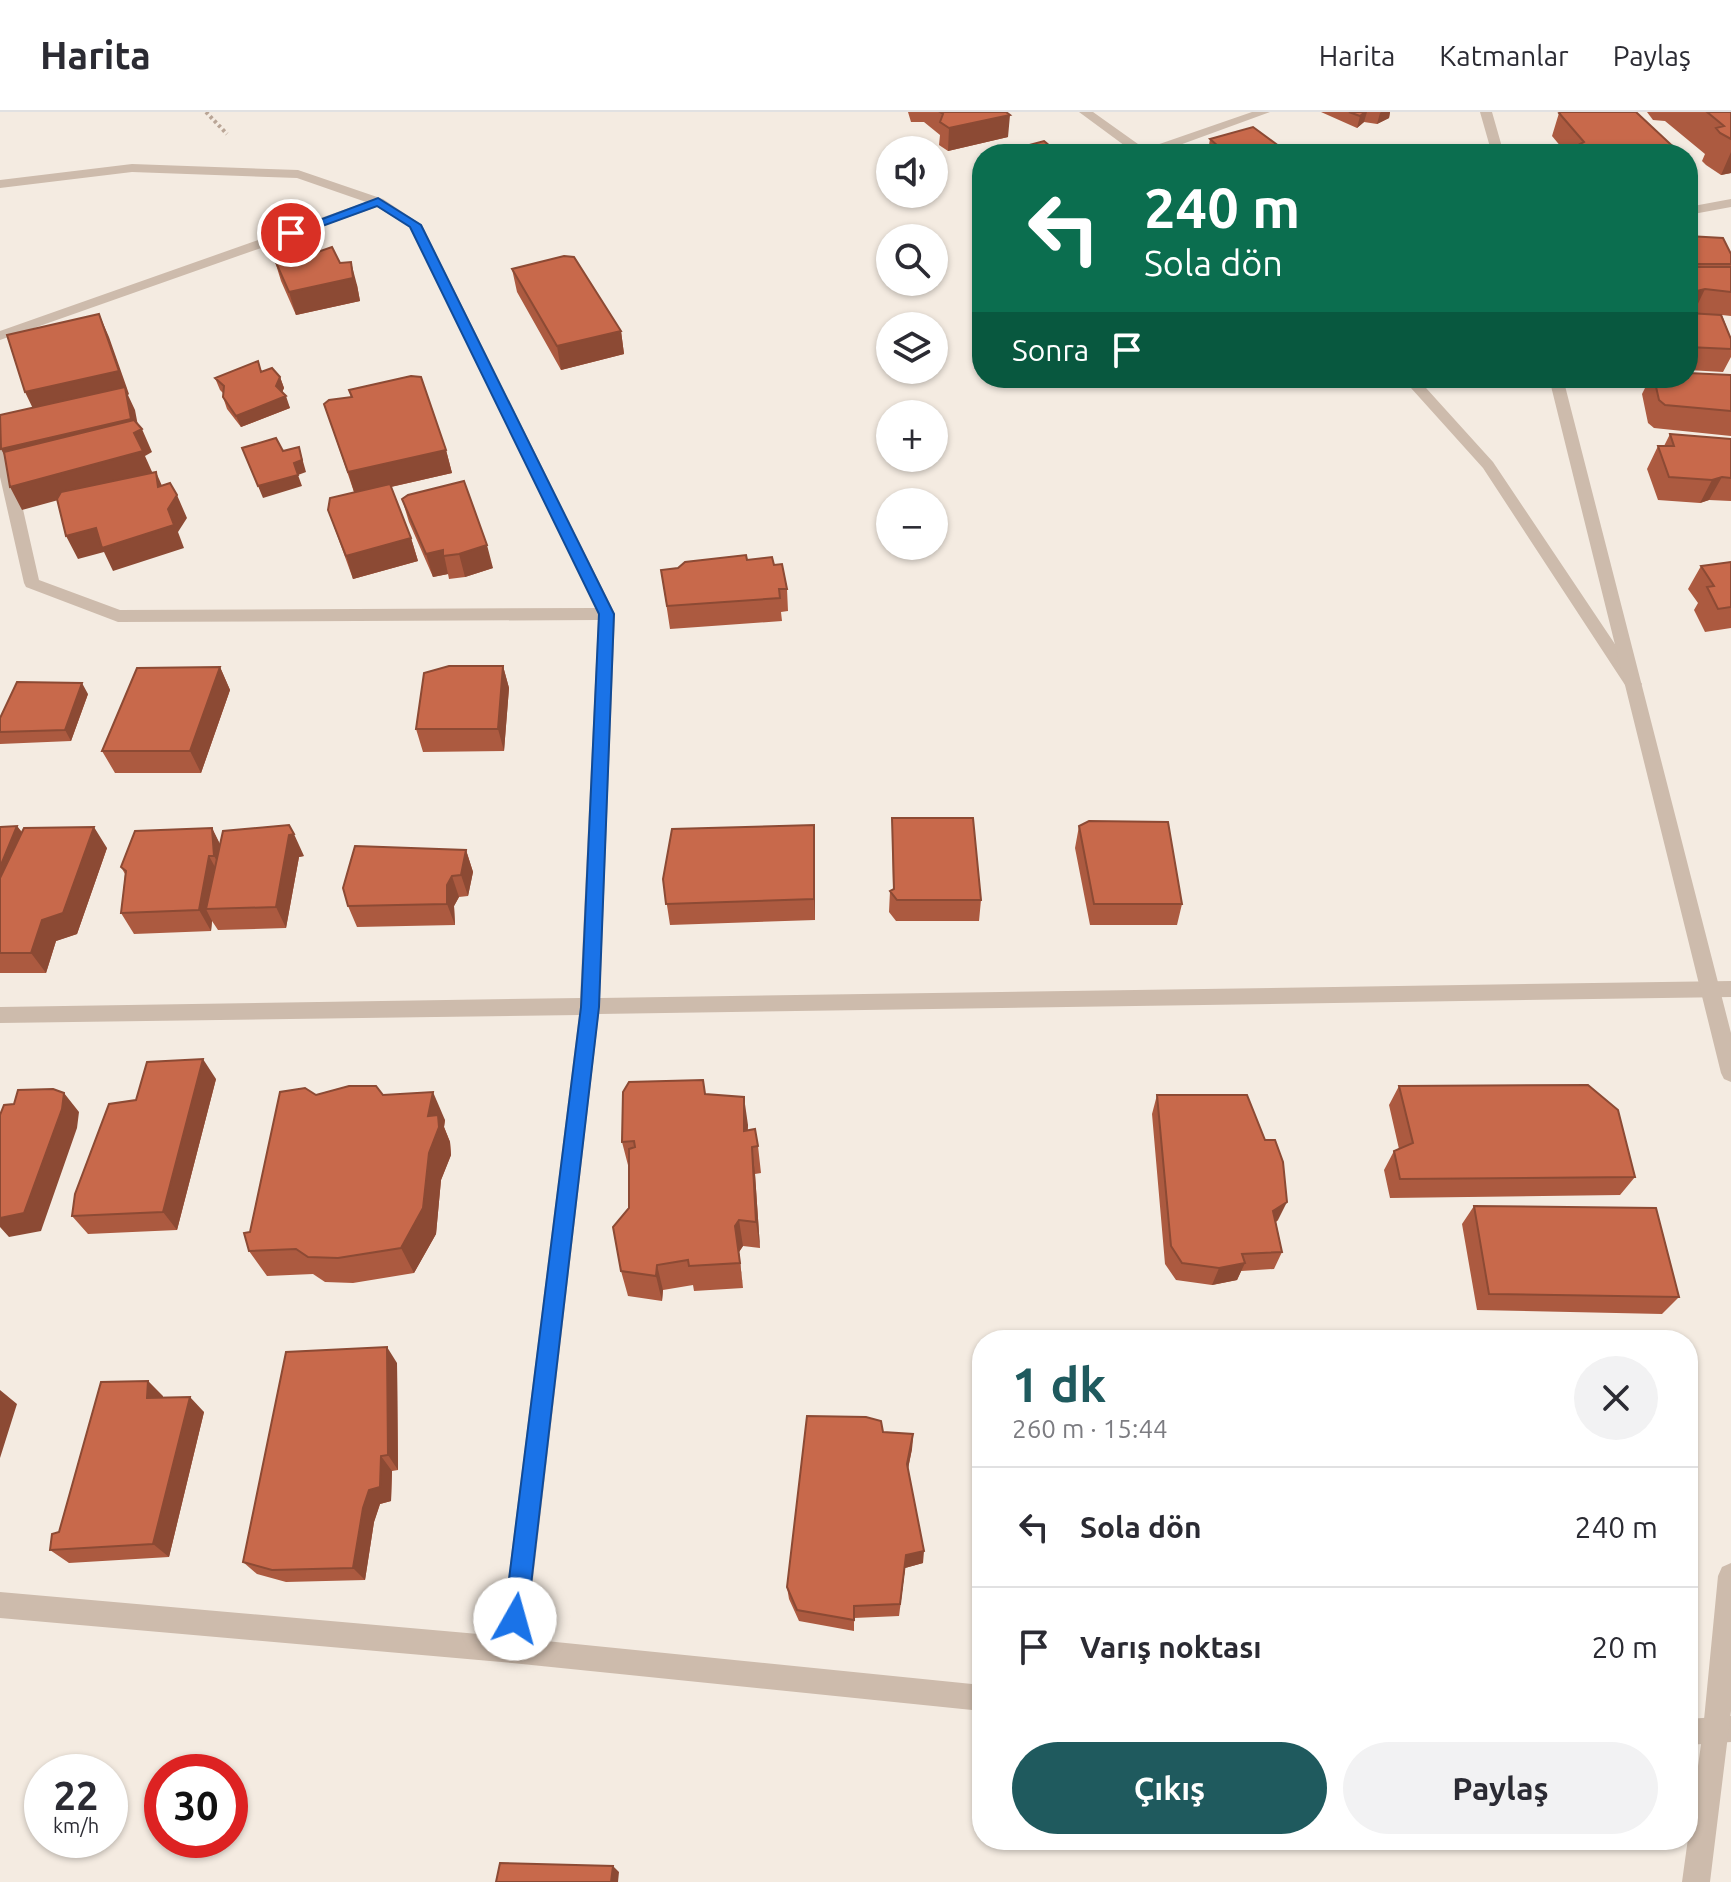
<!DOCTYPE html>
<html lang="tr">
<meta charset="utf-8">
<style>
:root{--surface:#fff;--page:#f2f2f3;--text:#2b2b33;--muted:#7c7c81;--line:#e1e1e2;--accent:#1f5a5e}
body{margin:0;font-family:Ubuntu,sans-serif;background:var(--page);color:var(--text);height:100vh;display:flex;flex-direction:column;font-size:30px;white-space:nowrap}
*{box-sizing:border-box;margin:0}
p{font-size:26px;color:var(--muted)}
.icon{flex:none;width:44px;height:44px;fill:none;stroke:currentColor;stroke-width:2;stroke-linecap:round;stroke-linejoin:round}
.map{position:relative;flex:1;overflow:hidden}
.details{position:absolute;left:972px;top:1218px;width:726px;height:520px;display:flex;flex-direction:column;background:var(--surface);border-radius:32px;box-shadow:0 2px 6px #0004}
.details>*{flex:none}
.guide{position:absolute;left:972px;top:32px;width:726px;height:244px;border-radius:32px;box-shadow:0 2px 6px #0004;background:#0b6e4f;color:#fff;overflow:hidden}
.fabs{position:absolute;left:876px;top:24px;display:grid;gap:16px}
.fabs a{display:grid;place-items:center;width:72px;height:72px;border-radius:50%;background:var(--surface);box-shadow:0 2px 6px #0004;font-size:40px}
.speed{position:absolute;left:24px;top:1642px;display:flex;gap:16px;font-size:40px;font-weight:700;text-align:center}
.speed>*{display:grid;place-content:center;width:104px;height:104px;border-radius:50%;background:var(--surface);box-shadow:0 2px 6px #0004;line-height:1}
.speed small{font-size:20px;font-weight:400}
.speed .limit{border:12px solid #d22;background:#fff;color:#111}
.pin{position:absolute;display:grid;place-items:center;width:68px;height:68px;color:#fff;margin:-34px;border:4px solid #fff;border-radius:50%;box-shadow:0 2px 8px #0007}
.me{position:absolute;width:88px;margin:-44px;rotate:7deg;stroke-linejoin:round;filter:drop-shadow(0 0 6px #0008)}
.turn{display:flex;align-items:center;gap:28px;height:168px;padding:0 40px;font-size:36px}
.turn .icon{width:104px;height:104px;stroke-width:2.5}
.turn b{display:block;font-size:56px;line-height:68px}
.then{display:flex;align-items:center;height:76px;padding:0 40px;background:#0003;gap:16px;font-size:30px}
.round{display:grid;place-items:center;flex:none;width:84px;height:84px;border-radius:42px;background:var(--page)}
.overview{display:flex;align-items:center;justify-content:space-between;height:136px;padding:0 40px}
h1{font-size:48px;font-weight:700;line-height:60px;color:var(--accent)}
.button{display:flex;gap:16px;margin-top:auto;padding:16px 40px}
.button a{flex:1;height:92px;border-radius:48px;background:var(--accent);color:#fff;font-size:32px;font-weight:700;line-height:92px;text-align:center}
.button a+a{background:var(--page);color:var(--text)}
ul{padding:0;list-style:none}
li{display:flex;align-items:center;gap:24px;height:120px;padding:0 40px;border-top:2px solid var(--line)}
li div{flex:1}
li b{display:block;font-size:30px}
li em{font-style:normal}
header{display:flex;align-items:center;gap:48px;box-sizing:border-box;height:112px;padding:0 40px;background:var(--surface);border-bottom:2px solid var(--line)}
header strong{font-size:38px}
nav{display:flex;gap:44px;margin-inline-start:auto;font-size:28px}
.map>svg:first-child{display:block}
</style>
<header>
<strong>Harita</strong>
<nav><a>Harita</a><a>Katmanlar</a><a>Paylaş</a></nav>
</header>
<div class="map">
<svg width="1731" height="1770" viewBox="0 0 1731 1770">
<rect width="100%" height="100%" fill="#f4ebe1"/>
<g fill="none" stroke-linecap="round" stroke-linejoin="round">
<path stroke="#b9a596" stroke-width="4" stroke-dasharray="3 3" stroke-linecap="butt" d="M 206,0 L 227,22"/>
<path fill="#cdbbac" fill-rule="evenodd" d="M 1079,0 L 1093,0 L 1145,37 L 1252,0 L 1270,0 L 1155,42 L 1136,42 Z
M 132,52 L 298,58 L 383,87 L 422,113 L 615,502 L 600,886 L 1731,869 L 1731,885 L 599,902 L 526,1527 L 982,1573 L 982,1599 L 512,1551 L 0,1506 L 0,1480 L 501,1524 L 579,903 L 0,911 L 0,895 L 580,886 L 598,508 L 118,510 L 26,475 L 24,471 L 0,365 L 0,326 L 8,331 L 39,468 L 120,498 L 596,496 L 410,115 L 377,95 L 0,228 L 0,219 L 366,90 L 297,66 L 132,60 L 0,76 L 0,68 Z
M 1731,87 L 1731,95 L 1688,103 L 1688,95 Z
M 1402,266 L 1417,266 L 1493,350 L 1639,568 L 1642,572 L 1639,576 L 1627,576 L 1483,356 Z
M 1731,1604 L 1731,1630 L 1688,1633 L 1688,1607 Z"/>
<path fill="#cdbbac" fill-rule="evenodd" d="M 1480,0 L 1492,0 L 1504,42 L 1492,42 Z
M 1549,266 L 1563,266 L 1731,921 L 1731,970 L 1724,967 L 1721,961 Z
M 1731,1451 L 1731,1599 L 1710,1770 L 1682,1770 L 1703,1618 L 1718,1464 L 1722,1455 Z"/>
</g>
<path fill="#ac5a40" d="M 908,0 L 1006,0 L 1008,25 L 948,39 L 939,33 L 940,23 L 924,10 L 911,10 Z
M 1321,0 L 1390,0 L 1389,6 L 1377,12 L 1364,10 L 1357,16 Z
M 1647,0 L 1731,0 L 1731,61 L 1721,63 L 1706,53 L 1702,49 L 1705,42 L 1665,9 L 1653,8 Z
M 1559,1 L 1681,42 L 1567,42 L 1552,24 Z
M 1210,27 L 1283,37 L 1282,42 L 1212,42 L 1208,39 Z
M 1688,124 L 1731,142 L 1731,204 L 1722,203 L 1731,227 L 1731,245 L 1723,260 L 1688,258 Z
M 312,142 L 340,151 L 357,173 L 360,189 L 296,203 L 281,169 L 274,146 Z
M 512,157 L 621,219 L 624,242 L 561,258 L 517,180 Z
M 262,260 L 280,265 L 284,276 L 282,280 L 290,296 L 241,315 L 227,297 L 223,285 L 223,281 L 220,278 L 215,266 Z
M 1731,263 L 1731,324 L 1654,316 L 1648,311 L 1642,282 L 1650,266 L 1688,266 Z
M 349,278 L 446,338 L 452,361 L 391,375 L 411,426 L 418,449 L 353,467 L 328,398 L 354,380 L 324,292 L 351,285 Z
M 1670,322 L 1731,327 L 1731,389 L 1709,388 L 1700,391 L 1658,388 L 1647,357 L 1658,334 L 1664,334 Z
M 402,387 L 493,456 L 465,465 L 449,467 L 448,462 L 433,465 L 409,410 Z
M 747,448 L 774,453 L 787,477 L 788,499 L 781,500 L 782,509 L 670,517 L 661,458 Z
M 1731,450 L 1731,516 L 1705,520 L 1694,498 L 1698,491 L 1688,477 L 1701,454 Z
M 503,554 L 509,576 L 504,639 L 423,640 L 416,617 Z
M 220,555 L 230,578 L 201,661 L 115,661 L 102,639 Z
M 88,582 L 71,629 L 0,632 L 0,606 Z
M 892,706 L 981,788 L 979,809 L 896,809 L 889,800 L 890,779 L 893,778 Z
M 17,714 L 22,720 L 107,736 L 77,822 L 56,829 L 46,861 L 0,861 L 0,715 Z
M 1079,714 L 1182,792 L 1177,813 L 1090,813 L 1075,736 Z
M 212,716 L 220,733 L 304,744 L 299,745 L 286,816 L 218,818 L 212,809 L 211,819 L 134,822 L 121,801 L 125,762 L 121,755 Z
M 815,734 L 815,808 L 670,813 L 663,767 Z
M 466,738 L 473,760 L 468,784 L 459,785 L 454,794 L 455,813 L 357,815 L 348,794 Z
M 216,967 L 177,1118 L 88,1122 L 72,1104 L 136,988 Z
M 1399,974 L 1635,1065 L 1620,1083 L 1390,1086 L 1384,1058 L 1394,1039 L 1399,1037 L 1389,993 Z
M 705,982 L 748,1013 L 747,1018 L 758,1034 L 761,1061 L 755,1062 L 760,1136 L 743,1134 L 739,1140 L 743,1176 L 694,1179 L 693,1173 L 663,1178 L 662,1189 L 628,1184 L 621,1159 L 629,1096 L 629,1057 L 622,1030 Z
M 316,983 L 383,983 L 445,1008 L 444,1015 L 450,1030 L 451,1043 L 441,1068 L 436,1122 L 414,1161 L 353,1171 L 325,1170 L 313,1162 L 267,1164 L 249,1139 L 250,1120 Z
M 1157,983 L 1278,1108 L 1276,1110 L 1282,1140 L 1274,1157 L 1241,1159 L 1237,1168 L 1212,1173 L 1176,1168 L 1165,1152 L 1152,1002 Z
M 1474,1094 L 1679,1185 L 1662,1202 L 1477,1198 L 1462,1112 Z
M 397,1251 L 398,1358 L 392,1359 L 391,1389 L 380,1392 L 374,1410 L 365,1468 L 286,1470 L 257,1462 L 243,1450 Z
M 148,1269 L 163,1285 L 204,1300 L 169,1445 L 69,1451 L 50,1438 L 59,1420 Z
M 883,1320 L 913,1322 L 912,1337 L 908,1357 L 923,1451 L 905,1456 L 899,1504 L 854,1506 L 854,1519 L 799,1509 L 789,1487 L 787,1475 Z
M 980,1329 L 982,1329 L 982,1510 L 972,1500 L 978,1343 Z"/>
<path fill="#8c4a34" d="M 1365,0 L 1367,0 L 1364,10 L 1357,16 L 1360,4 Z
M 1381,0 L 1390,0 L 1389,6 L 1377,12 L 1380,1 Z
M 1010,3 L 1008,25 L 948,39 L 949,16 Z
M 1283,37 L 1282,42 L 1264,42 Z
M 1731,40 L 1731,61 L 1721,63 Z
M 351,150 L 357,173 L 360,189 L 296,203 L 289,180 Z
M 1705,177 L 1694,200 L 1688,202 L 1688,181 Z
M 99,202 L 109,225 L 129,282 L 128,283 L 135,298 L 139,319 L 142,317 L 152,340 L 145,344 L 153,362 L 22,398 L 10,375 L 13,360 L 1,337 L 36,303 L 25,280 Z
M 621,219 L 624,242 L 561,258 L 557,234 Z
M 280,265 L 284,276 L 280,285 L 276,274 Z
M 286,284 L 290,296 L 241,315 L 236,304 Z
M 299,335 L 306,360 L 298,363 L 294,351 Z
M 446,338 L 452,361 L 355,383 L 348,360 Z
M 156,360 L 166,383 L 177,383 L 187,406 L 178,420 L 184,436 L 113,459 L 104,440 L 78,447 L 66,424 L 158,375 Z
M 298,363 L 302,374 L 263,386 L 258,374 Z
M 1722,365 L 1709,388 L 1700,391 L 1712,368 Z
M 411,426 L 418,449 L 353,467 L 346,444 Z
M 487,433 L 493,456 L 465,465 L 459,442 Z
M 443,438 L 448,462 L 433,465 L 426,442 Z
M 503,554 L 509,576 L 504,639 L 498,617 Z
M 220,555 L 230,578 L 201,661 L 190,639 Z
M 82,571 L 88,582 L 71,629 L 65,618 Z
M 814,713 L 815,734 L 815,808 L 814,787 Z
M 17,714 L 32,735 L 0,813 L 0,755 Z
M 94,715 L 107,736 L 77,822 L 56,829 L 46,861 L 31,841 L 42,808 Z
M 212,716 L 223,738 L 226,765 L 214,744 Z
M 294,722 L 304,744 L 299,745 L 286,816 L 276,795 L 289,723 Z
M 466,738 L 473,760 L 468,784 L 461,763 Z
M 209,744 L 221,766 L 206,797 L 212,809 L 211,819 L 199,798 Z
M 452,764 L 459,785 L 454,794 L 455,813 L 447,792 L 447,773 Z
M 203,947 L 216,967 L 177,1118 L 163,1100 Z
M 433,980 L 445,1008 L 444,1015 L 450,1030 L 451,1043 L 441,1068 L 436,1122 L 414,1161 L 401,1136 Z
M 64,981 L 79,1000 L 77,1016 L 41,1119 L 9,1125 L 0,1115 L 0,1106 Z
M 744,985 L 748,1013 L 747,1046 L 744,1019 Z
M 752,1035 L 755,1062 L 760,1136 L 756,1110 Z
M 1287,1090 L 1278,1108 L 1265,1117 L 1273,1099 Z
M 739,1108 L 743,1134 L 739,1140 L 743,1176 L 735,1114 Z
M 1245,1151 L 1237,1168 L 1212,1173 L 1219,1156 Z
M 657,1153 L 663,1178 L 662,1189 L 656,1164 Z
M 387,1235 L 397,1251 L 398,1358 L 388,1343 Z
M 148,1269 L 163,1284 L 162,1301 L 147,1286 Z
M 0,1278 L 17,1292 L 0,1346 Z
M 190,1285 L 204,1300 L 169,1445 L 153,1432 Z
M 913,1322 L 912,1337 L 906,1366 L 907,1352 Z
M 381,1344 L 392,1359 L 391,1389 L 380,1392 L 374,1410 L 365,1468 L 353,1456 L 363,1396 Z
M 924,1439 L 923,1451 L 905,1456 L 899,1504 L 906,1443 Z
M 613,1754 L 619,1760 L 618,1770 L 611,1770 Z"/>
<path fill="#c8694b" stroke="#8c4a34" stroke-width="2" d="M 940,0 L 1006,0 L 1010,3 L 949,16 L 940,10 L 943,2 Z
M 1349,0 L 1365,0 L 1360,4 Z
M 1561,0 L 1636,0 L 1681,42 L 1590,42 L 1580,32 L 1584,30 L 1559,1 Z
M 1707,0 L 1731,0 L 1731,27 L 1720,21 L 1716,16 L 1724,14 Z
M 1253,15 L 1283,37 L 1264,42 L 1227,42 L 1210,27 Z
M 1044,29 L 1057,40 L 1063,38 L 1067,42 L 1019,42 L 1023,41 L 1018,36 Z
M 1688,124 L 1723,126 L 1731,142 L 1731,152 L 1688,152 Z
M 332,135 L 340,151 L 351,150 L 353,166 L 289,180 L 274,146 L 304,137 L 312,142 Z
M 564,144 L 574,145 L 621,219 L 557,234 L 512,157 Z
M 1688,155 L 1731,155 L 1731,180 L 1705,177 L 1688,181 Z
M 1688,201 L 1721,203 L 1731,227 L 1731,237 L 1688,235 Z
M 99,202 L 119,259 L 25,280 L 7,223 Z
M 258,249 L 261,260 L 272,256 L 280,265 L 276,274 L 286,284 L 236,304 L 223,285 L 224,274 L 215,266 Z
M 1688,261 L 1731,263 L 1731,299 L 1665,293 L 1659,288 L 1654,266 L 1688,266 Z
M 411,264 L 421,265 L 446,338 L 348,360 L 324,292 L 329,288 L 352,285 L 349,278 Z
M 125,275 L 131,307 L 1,337 L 0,303 Z
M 134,308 L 142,317 L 134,321 L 143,339 L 10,375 L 4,340 Z
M 1670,322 L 1731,327 L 1731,366 L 1722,365 L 1712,368 L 1669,365 L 1658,334 L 1674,334 Z
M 276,326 L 283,339 L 299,335 L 302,348 L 294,351 L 298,363 L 258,374 L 242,336 Z
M 156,360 L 158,375 L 170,371 L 177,383 L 168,397 L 174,413 L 102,436 L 96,416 L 66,424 L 57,387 L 61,380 Z
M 464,369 L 487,433 L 459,442 L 443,444 L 443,438 L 426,442 L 402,387 L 408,383 Z
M 390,372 L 411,426 L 346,444 L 328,398 L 330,386 Z
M 746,443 L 747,448 L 772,445 L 774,453 L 782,452 L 787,477 L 779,477 L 780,486 L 667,494 L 661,458 L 678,456 L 685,450 Z
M 1731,450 L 1731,495 L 1718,497 L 1707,475 L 1714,474 L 1701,454 Z
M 449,554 L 503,554 L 498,617 L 416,617 L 424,561 Z
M 220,555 L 190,639 L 102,639 L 137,556 Z
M 17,570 L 82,571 L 65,618 L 0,620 L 0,606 Z
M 892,706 L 973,706 L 981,788 L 897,788 L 890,779 L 894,777 Z
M 1089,709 L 1168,710 L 1182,792 L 1094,792 L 1079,714 Z
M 289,713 L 294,722 L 289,723 L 276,795 L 206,797 L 223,719 Z
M 814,713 L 814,787 L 666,792 L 663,767 L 672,717 Z
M 17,714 L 0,755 L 0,715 Z
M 94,715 L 63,801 L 42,808 L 31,841 L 0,841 L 0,766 L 24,716 Z
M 212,716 L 214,744 L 209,744 L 199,798 L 121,801 L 126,759 L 121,755 L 135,719 Z
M 355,734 L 466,738 L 461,763 L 452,764 L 447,773 L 447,792 L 348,794 L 343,776 Z
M 203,947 L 163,1100 L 72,1104 L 75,1082 L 109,992 L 136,988 L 147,950 Z
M 703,968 L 705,982 L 744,985 L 744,1019 L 755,1017 L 758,1034 L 752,1035 L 756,1110 L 739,1108 L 735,1114 L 740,1151 L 689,1154 L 688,1148 L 657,1153 L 656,1164 L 621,1159 L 613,1115 L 629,1096 L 629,1037 L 635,1035 L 634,1029 L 622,1030 L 623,980 L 629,970 Z
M 1588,973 L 1618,998 L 1635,1065 L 1400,1067 L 1394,1039 L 1413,1031 L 1399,974 Z
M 349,974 L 376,974 L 383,983 L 433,980 L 428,1004 L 438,1003 L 439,1015 L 429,1041 L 423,1096 L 401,1136 L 338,1146 L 308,1145 L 296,1137 L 249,1139 L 244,1121 L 250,1120 L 280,980 L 305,976 L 316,983 Z
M 53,977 L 64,981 L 62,997 L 24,1101 L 0,1106 L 0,1003 L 4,993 L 14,992 L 18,978 Z
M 1157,983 L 1247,983 L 1265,1028 L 1275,1028 L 1283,1050 L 1287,1090 L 1273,1099 L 1282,1140 L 1242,1142 L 1245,1151 L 1219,1156 L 1182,1151 L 1171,1134 Z
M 1474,1094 L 1656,1096 L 1679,1185 L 1489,1182 Z
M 387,1235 L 388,1343 L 381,1344 L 380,1375 L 369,1378 L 363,1396 L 353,1456 L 272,1458 L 243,1450 L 286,1240 Z
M 148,1269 L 147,1286 L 190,1285 L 153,1432 L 50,1438 L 52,1422 L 59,1420 L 101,1270 Z
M 807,1304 L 866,1305 L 881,1309 L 883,1320 L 913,1322 L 907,1352 L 924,1439 L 906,1443 L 900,1492 L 854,1494 L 854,1508 L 797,1498 L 787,1475 Z
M 980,1329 L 982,1329 L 982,1497 L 975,1488 Z
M 500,1751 L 613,1754 L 611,1770 L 496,1770 Z"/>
<path fill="#1a73e8" stroke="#114b97" stroke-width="2" d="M 378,86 L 421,113 L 614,502 L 599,895 L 527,1507 L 524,1515 L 515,1519 L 507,1515 L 504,1507 L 581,895 L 599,502 L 410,115 L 377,94 L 295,124 L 285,121 Z"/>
</svg>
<div class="fabs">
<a><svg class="icon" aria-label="sound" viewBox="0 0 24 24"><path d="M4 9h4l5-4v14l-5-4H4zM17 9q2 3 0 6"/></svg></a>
<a><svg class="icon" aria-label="search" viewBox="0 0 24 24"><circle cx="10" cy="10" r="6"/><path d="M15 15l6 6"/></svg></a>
<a><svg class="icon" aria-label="layers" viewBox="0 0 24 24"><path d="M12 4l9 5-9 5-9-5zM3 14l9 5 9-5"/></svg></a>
<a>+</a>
<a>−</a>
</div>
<div class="speed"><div>22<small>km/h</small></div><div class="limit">30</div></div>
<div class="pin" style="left:291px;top:121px;background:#d93025"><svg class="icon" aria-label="arrive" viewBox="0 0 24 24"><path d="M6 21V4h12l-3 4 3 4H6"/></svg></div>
<svg class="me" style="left:515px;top:1507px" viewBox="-20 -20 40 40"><circle r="19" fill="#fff"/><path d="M0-13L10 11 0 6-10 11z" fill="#1a73e8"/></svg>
<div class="guide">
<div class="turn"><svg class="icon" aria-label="left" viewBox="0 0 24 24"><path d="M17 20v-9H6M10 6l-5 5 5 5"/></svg><div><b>240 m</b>Sola dön</div></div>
<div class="then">Sonra<svg class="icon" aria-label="arrive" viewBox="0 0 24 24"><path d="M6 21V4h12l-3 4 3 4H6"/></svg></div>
</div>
<section class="details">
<div class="overview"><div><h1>1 dk</h1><p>260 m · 15:44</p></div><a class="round"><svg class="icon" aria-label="close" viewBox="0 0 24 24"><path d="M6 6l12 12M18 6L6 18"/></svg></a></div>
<ul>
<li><svg class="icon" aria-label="left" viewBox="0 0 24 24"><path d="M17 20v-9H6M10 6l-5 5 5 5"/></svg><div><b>Sola dön</b></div><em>240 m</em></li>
<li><svg class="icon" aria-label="arrive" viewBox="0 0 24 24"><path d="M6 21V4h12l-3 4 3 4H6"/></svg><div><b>Varış noktası</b></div><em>20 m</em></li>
</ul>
<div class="button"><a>Çıkış</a><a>Paylaş</a></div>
</section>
</div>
